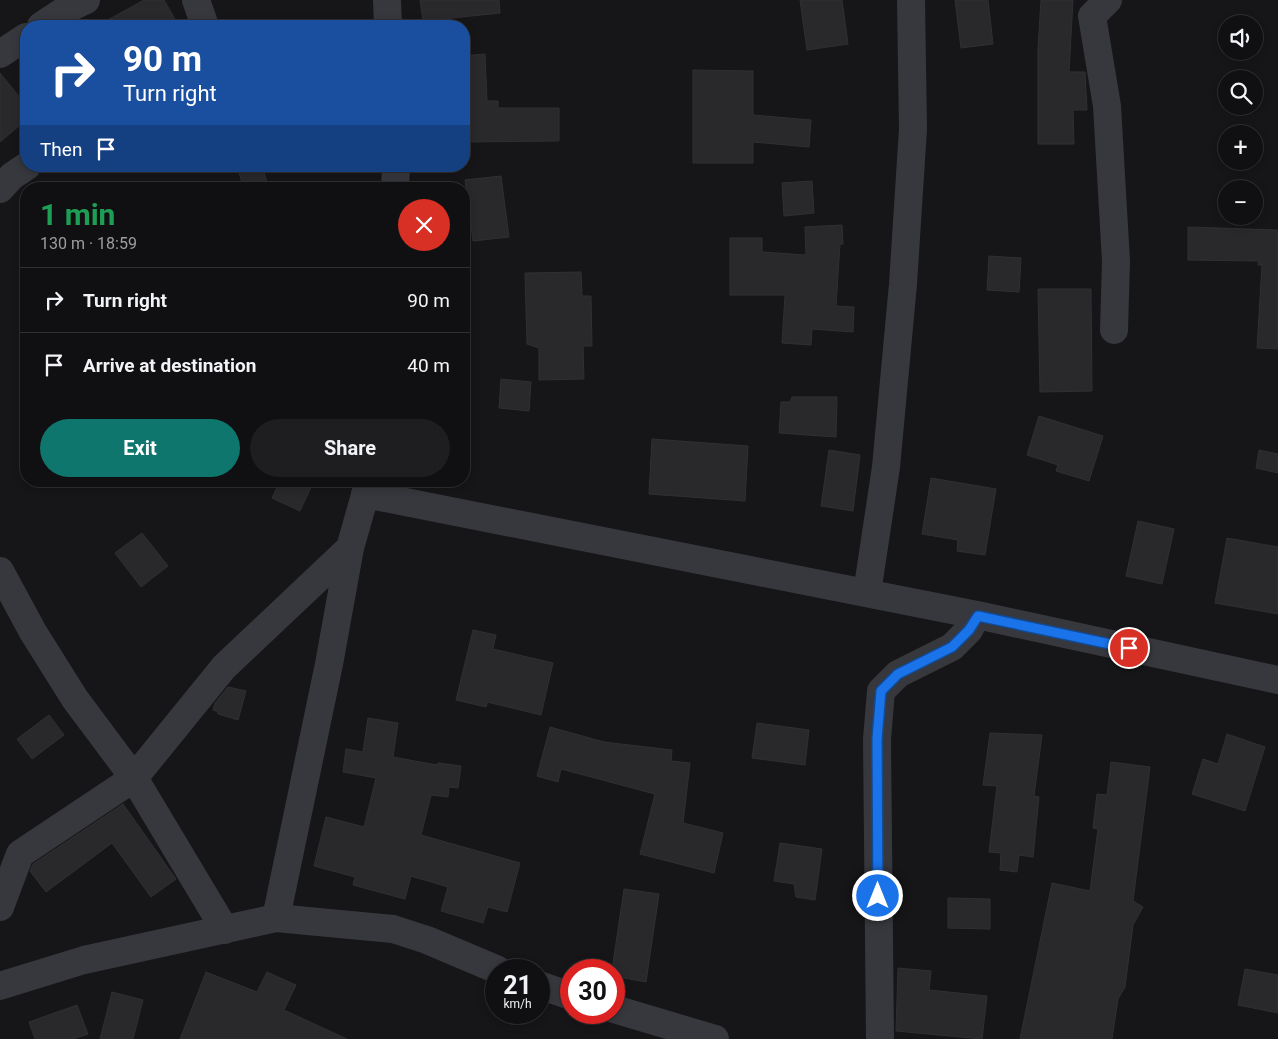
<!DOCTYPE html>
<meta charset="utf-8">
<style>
:root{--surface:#101012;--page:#1e1e20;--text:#f1f3f6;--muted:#9c9d9f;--line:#303032;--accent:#0f766e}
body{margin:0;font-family:Roboto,sans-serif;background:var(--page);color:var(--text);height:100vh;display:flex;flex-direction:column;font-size:19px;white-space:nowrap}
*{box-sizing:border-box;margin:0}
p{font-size:16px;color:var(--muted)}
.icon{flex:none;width:28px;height:28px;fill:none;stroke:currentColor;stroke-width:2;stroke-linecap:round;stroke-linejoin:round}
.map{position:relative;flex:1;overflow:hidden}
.side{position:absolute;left:20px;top:182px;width:450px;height:305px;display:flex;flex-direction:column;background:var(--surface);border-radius:20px;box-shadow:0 2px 8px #0003,0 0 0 1px var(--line)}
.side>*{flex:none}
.guide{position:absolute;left:20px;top:20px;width:450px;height:152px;border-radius:20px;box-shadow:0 2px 8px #0003,0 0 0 1px var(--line);background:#1a4fa0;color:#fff;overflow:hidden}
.controls{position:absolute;left:1218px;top:15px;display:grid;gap:10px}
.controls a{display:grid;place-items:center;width:45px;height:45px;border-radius:50%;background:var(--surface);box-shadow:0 2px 8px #0003,0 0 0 1px var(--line);font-size:25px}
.speed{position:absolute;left:485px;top:959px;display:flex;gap:10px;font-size:25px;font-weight:700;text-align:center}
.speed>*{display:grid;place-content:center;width:65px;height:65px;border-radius:50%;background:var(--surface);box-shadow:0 2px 8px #0003,0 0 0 1px var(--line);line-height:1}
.speed small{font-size:12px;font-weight:400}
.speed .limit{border:8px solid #d22;background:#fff;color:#111}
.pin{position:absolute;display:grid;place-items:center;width:42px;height:42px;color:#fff;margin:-21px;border:2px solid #fff;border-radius:50%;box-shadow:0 1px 5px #0007}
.me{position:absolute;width:55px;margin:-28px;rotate:0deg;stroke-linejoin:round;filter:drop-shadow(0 0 4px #0008)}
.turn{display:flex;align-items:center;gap:18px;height:105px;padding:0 20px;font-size:22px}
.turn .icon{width:65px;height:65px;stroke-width:2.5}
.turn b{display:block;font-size:35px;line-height:42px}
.then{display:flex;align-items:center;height:48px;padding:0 20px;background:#0003;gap:10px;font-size:19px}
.round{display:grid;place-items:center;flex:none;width:52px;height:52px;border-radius:26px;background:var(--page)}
.head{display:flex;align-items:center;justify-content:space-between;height:85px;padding:0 20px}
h1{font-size:30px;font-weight:700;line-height:38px;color:#1e9e55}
.action{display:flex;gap:10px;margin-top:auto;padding:10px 20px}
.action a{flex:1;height:58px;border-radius:30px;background:var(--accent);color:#fff;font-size:20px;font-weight:700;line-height:58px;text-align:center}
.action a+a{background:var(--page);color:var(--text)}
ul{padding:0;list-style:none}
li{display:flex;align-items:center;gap:15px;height:65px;padding:0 20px;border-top:1px solid var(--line)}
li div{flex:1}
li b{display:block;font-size:19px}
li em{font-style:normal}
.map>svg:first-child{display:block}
</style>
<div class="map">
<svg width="1278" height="1039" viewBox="0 0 1278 1039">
<rect width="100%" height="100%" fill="#161618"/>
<path fill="#29292c" stroke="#303034" d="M 144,0 L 164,0 L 179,26 L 97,26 Z
M 420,0 L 499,0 L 500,13 L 423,21 Z
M 800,0 L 842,0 L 848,44 L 807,50 Z
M 955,0 L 988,0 L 993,44 L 961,48 Z
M 1041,0 L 1073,0 L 1069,72 L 1085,72 L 1087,110 L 1073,110 L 1074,144 L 1038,144 L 1038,48 Z
M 485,54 L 487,101 L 498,101 L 498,108 L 559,108 L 559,141 L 464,142 L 464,56 Z
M 693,70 L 753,71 L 753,115 L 811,120 L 809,147 L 753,142 L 753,163 L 693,163 Z
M 0,73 L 26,105 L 26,120 L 0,142 Z
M 237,166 L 262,166 L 269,189 L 244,189 Z
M 501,176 L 509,237 L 473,241 L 465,180 Z
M 812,181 L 814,213 L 784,216 L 782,183 Z
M 842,225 L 843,244 L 840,244 L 836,306 L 854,307 L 853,332 L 812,329 L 811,345 L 782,343 L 785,295 L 730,295 L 730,238 L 762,238 L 762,252 L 806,255 L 805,227 Z
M 1188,227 L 1278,230 L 1278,349 L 1257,348 L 1262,265 L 1258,265 L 1259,261 L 1188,260 Z
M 989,256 L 1021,258 L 1019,292 L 987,290 Z
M 581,272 L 582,296 L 591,296 L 592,346 L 583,346 L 584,379 L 539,380 L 539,348 L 527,344 L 525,273 Z
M 1038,289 L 1091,289 L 1092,391 L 1040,392 Z
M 501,379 L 531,382 L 529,411 L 499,408 Z
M 792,397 L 837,397 L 836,437 L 779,433 L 781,402 L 790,402 Z
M 1039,416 L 1103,436 L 1089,481 L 1056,471 L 1058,465 L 1027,455 Z
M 652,439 L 748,446 L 745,501 L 649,494 Z
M 829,450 L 860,455 L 853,511 L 821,506 Z
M 1259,450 L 1278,454 L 1278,473 L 1256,468 Z
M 931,478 L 996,489 L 985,555 L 957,551 L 958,540 L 922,534 Z
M 280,481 L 314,481 L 300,511 L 272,498 Z
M 1138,521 L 1174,529 L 1162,584 L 1126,576 Z
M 142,533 L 168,566 L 141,587 L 115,553 Z
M 1227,538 L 1278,547 L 1278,614 L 1215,603 Z
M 473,630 L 496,635 L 493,649 L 553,663 L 541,715 L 487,702 L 486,707 L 456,700 Z
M 228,687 L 246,691 L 238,720 L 218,714 L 218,712 L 213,710 L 215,703 Z
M 49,715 L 64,735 L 32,759 L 17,739 Z
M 368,718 L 398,723 L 393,757 L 437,765 L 438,763 L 461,766 L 458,788 L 449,787 L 448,797 L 431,795 L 421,835 L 520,863 L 507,912 L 488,907 L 483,923 L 441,911 L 448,887 L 411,876 L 405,899 L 353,885 L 355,877 L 314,866 L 326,817 L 364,827 L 376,778 L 343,772 L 346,749 L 363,752 Z
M 757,723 L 809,730 L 805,765 L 752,758 Z
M 550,727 L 604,742 L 672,750 L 671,761 L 690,763 L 683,823 L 723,833 L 714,873 L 640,854 L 655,794 L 561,769 L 558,782 L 537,776 Z
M 990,733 L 1042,735 L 1034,796 L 1039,797 L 1033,857 L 1019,855 L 1017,872 L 1000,870 L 1001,853 L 989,852 L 997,786 L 983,785 Z
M 1227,734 L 1265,747 L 1245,811 L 1192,794 L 1203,759 L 1218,764 Z
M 1111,762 L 1150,767 L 1133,901 L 1143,907 L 1133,925 L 1125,987 L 1118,999 L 1112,1039 L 1020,1039 L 1052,883 L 1090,891 L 1098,829 L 1093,828 L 1097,794 L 1107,795 Z
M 123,804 L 176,879 L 151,897 L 112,843 L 46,892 L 30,871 L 33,864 Z
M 780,843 L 822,849 L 815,900 L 796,897 L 794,884 L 774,881 Z
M 624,889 L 659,894 L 646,982 L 614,976 L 614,970 L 612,970 Z
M 948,898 L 990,899 L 990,929 L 948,928 Z
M 898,968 L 931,971 L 929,990 L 987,996 L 982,1039 L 896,1031 Z
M 1245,969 L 1278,975 L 1278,1013 L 1238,1005 Z
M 206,972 L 257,992 L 267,972 L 296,985 L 284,1010 L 347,1039 L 180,1039 Z
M 112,992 L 143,1000 L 133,1039 L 100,1039 Z
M 77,1005 L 88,1034 L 73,1039 L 35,1039 L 29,1022 Z"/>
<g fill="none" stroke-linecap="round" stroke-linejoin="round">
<path stroke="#37383d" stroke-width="28" d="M 196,0 L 205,26
M 387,0 L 388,26
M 1108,0 L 1092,16 L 1107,106 L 1116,261 L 1114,330
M 41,26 L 65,10 L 86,0
M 0,54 L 26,37
M 0,189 L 12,176 L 27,166
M 395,189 L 396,166
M 365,494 L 977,615 L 1278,680
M 0,571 L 33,632 L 75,699 L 134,778 L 225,930
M 867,593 L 886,467 L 903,284 L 913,129 L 911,0
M 0,907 L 20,854 L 134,778 L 224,667 L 350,548
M 276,918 L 329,664 L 350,548 L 369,481
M 539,985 L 571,996
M 0,986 L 84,960 L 276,918 L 393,929 L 427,940 L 498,970
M 614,1009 L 715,1039
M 880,1039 L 877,739 L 881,691 L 898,674 L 952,647 L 969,630 L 977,615"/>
</g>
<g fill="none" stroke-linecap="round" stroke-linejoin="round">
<g stroke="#114b97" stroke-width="12">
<path id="route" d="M 878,896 L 877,739 L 881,691 L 898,674 L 952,647 L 969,630 L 978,616 L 1129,648"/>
</g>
<use href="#route" stroke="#1a73e8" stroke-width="9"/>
</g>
</svg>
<div class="controls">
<a><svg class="icon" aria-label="sound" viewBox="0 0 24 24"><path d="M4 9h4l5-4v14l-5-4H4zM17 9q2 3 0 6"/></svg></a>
<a><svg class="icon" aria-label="search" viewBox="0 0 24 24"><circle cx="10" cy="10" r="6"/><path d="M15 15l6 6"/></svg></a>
<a>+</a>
<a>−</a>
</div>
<div class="speed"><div>21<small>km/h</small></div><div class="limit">30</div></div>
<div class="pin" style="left:1129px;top:648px;background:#d93025"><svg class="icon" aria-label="arrive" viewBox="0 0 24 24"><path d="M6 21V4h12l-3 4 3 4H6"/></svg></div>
<svg class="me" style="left:878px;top:896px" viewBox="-20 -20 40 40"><circle r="17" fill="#1a73e8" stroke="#fff" stroke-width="3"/><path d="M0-11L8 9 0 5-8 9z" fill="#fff"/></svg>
<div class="guide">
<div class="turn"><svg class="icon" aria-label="right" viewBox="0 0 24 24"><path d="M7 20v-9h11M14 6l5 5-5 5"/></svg><div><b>90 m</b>Turn right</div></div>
<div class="then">Then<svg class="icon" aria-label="arrive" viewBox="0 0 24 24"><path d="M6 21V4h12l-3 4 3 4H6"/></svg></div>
</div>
<section class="side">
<div class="head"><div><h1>1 min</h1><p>130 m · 18:59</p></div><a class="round" style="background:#d93025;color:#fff"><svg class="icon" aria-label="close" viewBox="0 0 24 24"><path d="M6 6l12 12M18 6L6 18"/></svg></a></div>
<ul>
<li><svg class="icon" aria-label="right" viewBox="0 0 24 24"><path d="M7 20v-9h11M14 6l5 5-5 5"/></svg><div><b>Turn right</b></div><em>90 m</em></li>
<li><svg class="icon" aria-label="arrive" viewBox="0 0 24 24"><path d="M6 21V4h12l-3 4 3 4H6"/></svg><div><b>Arrive at destination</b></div><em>40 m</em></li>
</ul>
<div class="action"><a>Exit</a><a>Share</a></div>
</section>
</div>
